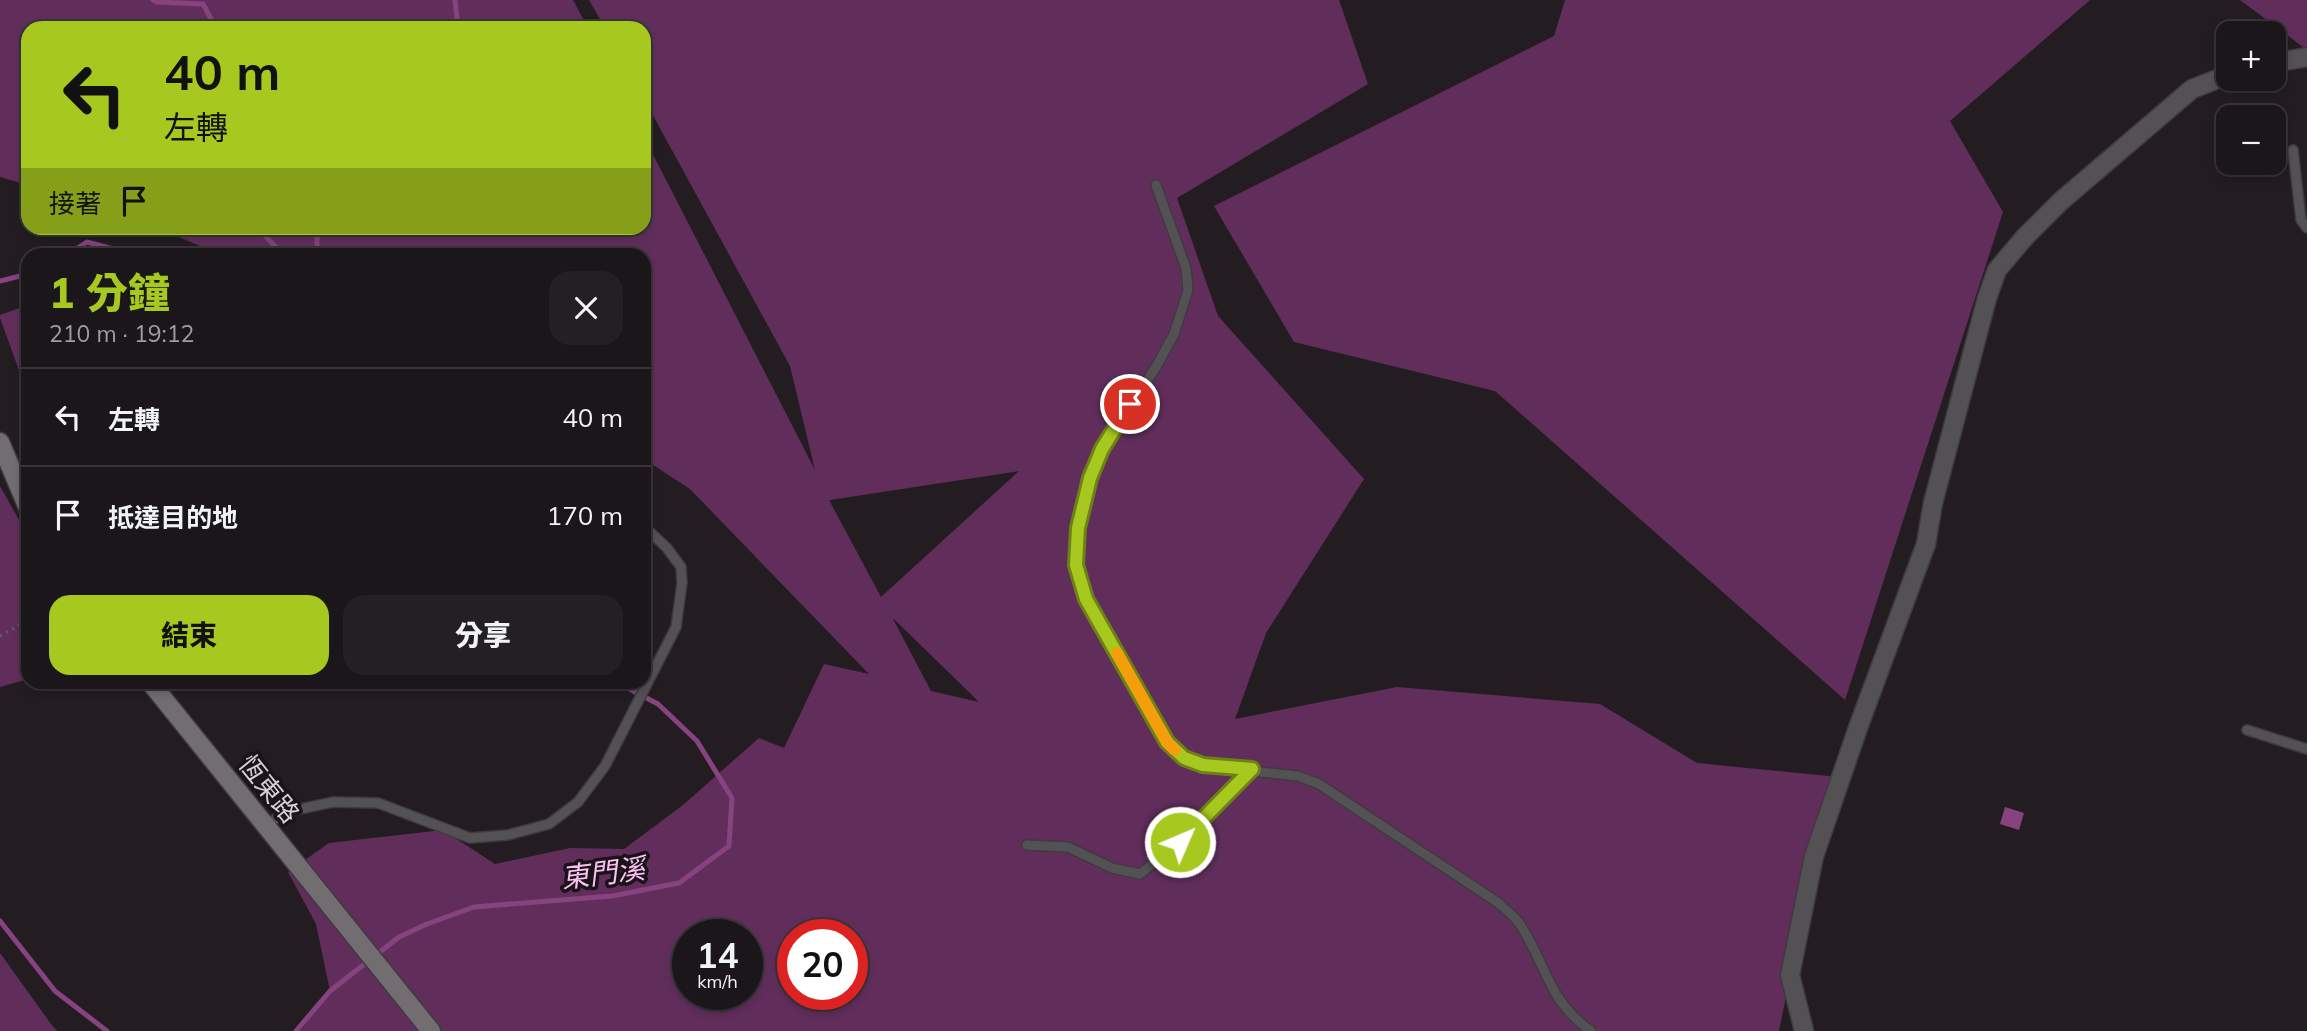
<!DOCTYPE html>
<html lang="zh-TW">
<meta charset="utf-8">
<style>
:root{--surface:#1a161a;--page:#231f23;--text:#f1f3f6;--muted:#9f9fa2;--line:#383539;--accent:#a7c81f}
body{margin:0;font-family:Mulish,"Noto Sans TC",sans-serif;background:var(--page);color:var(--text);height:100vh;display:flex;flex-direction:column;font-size:26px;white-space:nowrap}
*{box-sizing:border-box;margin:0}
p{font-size:23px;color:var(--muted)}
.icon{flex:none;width:38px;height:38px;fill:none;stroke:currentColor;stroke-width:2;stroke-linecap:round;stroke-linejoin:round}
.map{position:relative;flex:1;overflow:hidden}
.panel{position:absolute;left:21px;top:248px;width:630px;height:441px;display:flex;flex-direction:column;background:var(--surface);border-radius:21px;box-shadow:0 4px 10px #0003,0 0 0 2px var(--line)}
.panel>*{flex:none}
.guide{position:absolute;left:21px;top:21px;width:630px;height:214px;border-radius:21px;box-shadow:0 4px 10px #0003,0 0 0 2px var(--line);background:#a7c81f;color:#111;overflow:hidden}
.fabs{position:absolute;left:2216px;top:21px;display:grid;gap:14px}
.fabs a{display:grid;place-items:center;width:70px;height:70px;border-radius:14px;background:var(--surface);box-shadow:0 4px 10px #0003,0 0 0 2px var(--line);font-size:35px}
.speed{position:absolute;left:672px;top:919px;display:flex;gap:14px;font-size:35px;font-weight:700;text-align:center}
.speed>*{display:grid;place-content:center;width:91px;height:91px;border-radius:50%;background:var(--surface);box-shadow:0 4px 10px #0003,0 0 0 2px var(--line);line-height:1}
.speed small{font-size:18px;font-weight:400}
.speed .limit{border:10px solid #d22;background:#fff;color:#111}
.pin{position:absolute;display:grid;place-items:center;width:60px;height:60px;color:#fff;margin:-30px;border:4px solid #fff;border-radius:50%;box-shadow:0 2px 7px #0007}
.me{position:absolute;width:77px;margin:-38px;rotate:45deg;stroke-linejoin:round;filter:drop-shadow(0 0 5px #0008)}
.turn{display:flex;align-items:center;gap:24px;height:147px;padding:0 28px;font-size:32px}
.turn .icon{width:91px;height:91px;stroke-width:2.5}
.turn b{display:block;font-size:49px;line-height:60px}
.then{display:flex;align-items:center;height:66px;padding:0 28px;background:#0003;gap:14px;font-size:26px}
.round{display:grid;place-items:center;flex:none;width:74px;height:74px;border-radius:21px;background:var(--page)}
.summary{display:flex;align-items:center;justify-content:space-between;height:119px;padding:0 28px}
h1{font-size:42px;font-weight:800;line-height:52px;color:var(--accent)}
.cta{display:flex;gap:14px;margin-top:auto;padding:14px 28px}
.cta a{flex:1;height:80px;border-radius:21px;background:var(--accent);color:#111;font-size:28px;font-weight:800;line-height:80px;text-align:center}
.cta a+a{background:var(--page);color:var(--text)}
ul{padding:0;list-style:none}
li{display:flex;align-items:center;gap:21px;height:98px;padding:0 28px;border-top:2px solid var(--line)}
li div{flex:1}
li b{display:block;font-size:26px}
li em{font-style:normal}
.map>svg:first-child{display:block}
</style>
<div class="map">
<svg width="2307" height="1031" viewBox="0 0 2307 1031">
<rect width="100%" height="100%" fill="#231d22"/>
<path fill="#612e5c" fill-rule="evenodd" d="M 0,0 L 573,0 L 588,28 L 28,28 L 28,185 L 0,177 Z
M 589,0 L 1339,0 L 1368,84 L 1177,198 L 1218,316 L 1364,479 L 1266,633 L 1235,719 L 1397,687 L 1600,704 L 1697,763 L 1839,777 L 1806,899 L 1779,1031 L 300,1031 L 330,991 L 316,924 L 288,872 L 329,843 L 443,830 L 495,864 L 570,848 L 624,849 L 683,805 L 759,738 L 784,748 L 824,664 L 869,674 L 690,489 L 644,459 L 644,256 L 215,255 L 216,253 L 158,228 L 644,228 L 644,137 L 815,470 L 790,366 L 644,99 L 644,28 L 605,28 ZM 1019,471 L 881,597 L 829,500 L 830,500 ZM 893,619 L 894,619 L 979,702 L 931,691 ZM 688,934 L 747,934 L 747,994 L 688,994 ZM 793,934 L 852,934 L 852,994 L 793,994 Z
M 1565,0 L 2090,0 L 1950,121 L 2003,212 L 1845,700 L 1495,391 L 1294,342 L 1214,206 L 1554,36 Z
M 2240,0 L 2307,0 L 2307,50 Z
M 28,305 L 28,395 L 0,318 L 0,315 Z
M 0,486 L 28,536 L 28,679 L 0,687 Z
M 0,953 L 51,1024 L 57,1031 L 0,1031 Z"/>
<path fill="#874280" d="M 2005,807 L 2024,813 L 2019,830 L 2000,824 Z"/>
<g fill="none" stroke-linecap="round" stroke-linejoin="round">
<path stroke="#874280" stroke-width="5" d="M 153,0 L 157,2 L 203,4 L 216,28
M 455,0 L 458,28
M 258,228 L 284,256
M 317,228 L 317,256
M 65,256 L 87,242 L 139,256
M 0,281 L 28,274
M 0,921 L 55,991 L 107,1031
M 296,1031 L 330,991 L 399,937 L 427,924 L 474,907 L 612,896 L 679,883 L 729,846 L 732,798 L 697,741 L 658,704 L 616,682"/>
<g stroke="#3f3a3f" stroke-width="12">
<path id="lane" d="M 2293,150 L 2301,220 L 2307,228
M 1156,185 L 1186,268 L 1188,290 L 1174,334 L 1156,367 L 1102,449 L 1090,478 L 1078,529 L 1076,565 L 1086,599 L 1167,742 L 1184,758 L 1203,766 L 1298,776 L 1319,784 L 1497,902 C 1505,909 1516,917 1521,926 C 1547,966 1548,1001 1591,1031
M 2247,730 L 2307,749
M 264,825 L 291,811 L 333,802 L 378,803 L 470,838 L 508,835 L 549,824 L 578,802 L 605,766 L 676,627 L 682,583 L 681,567 L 667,548 L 650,532
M 1027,845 L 1068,847 L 1112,868 L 1140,874 L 1180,842 L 1252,769"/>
</g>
<g stroke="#3f3a3f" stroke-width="21">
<path id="street" d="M 2273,63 L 2307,57
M 1804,1031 L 1790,975 L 1814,856 L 1859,725 L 1926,544 L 1933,503 L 1987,298 L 1997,270 L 2024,238 L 2061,201 L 2192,89 L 2228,75"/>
</g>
<g stroke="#3f3a3f" stroke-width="21">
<path id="secondary" d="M 0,442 L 28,508
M 150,682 L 431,1031"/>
</g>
<path stroke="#605b5f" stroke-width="3.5" stroke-dasharray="2 5" stroke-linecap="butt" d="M 0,636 L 28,620"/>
<use href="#lane" stroke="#545154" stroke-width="9"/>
<use href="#street" stroke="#545154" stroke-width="18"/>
<use href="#secondary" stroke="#726d71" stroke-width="18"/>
</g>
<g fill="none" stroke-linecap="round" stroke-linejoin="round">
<g stroke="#6d8214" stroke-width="18">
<path id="route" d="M 1130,404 L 1102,449 L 1090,478 L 1078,528 L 1076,565 L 1086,599 L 1167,742 L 1184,758 L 1203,765 L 1252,769 L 1180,842"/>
</g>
<use href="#route" stroke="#a7c81f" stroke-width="12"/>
<path stroke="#f59e0b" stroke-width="12" d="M 1117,653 L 1167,742 L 1175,750"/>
</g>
<g text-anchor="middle" stroke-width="7" stroke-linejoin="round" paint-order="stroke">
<g font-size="26" fill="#d5d1d5" stroke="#1a1319">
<text transform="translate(269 789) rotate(51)" y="9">恆東路</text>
</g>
<g font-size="28" font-style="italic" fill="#fbc1f3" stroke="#1a1319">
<text transform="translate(603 873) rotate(-7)" y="10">東門溪</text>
</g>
</g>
</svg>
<div class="fabs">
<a>+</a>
<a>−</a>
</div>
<div class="speed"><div>14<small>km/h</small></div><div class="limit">20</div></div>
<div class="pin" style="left:1130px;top:404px;background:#d93025"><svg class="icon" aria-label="arrive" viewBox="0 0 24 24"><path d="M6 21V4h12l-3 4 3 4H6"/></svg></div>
<svg class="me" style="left:1180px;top:842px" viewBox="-20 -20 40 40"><circle r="17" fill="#a7c81f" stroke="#fff" stroke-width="3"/><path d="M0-11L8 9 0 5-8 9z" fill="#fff"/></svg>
<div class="guide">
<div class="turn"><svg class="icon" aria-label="left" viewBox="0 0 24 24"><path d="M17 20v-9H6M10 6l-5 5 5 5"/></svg><div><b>40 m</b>左轉</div></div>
<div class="then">接著<svg class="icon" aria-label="arrive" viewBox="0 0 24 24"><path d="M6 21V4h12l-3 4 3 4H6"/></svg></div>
</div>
<section class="panel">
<div class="summary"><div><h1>1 分鐘</h1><p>210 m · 19:12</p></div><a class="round"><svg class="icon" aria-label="close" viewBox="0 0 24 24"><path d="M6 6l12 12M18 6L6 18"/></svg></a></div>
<ul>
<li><svg class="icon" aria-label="left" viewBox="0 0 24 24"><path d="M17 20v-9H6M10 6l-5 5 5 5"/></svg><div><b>左轉</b></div><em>40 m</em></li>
<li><svg class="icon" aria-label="arrive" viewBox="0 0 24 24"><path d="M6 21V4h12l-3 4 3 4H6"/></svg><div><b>抵達目的地</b></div><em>170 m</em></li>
</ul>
<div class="cta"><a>結束</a><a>分享</a></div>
</section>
</div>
